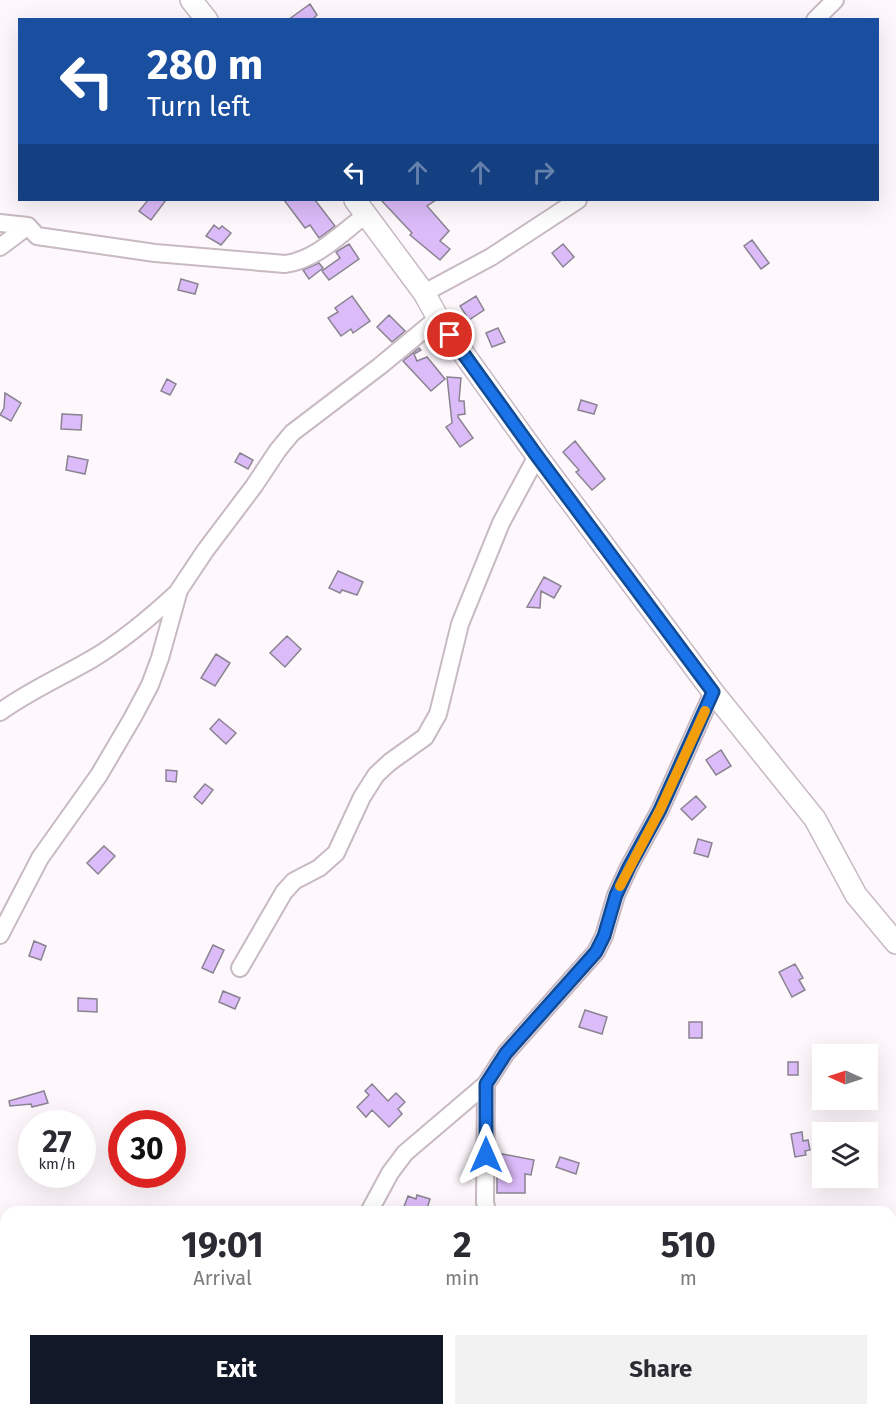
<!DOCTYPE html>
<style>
:root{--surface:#fff;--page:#f2f2f3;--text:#2b2b33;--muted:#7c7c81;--accent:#111827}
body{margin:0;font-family:"Fira Sans",sans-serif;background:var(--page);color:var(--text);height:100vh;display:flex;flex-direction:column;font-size:22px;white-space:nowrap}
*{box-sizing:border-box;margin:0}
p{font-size:20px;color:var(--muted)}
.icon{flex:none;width:33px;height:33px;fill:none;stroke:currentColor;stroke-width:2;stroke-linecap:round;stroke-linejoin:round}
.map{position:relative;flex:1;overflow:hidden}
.details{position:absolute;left:0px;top:1206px;width:897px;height:210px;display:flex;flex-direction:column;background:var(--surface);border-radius:18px 18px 0 0;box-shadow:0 6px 24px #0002}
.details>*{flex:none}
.guide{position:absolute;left:18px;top:18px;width:861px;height:183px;border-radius:0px;box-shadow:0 6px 24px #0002;background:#1a4fa0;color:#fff;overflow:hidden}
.needle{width:39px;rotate:273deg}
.buttons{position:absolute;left:812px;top:1044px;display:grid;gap:12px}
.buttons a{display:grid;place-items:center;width:66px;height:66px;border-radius:0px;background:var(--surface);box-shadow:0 6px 24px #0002;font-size:30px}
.speed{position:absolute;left:18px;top:1110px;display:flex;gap:12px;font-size:30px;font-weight:700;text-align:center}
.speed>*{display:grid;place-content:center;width:78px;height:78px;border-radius:50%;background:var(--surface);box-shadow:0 6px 24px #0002;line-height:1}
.speed small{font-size:15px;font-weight:400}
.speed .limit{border:9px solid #d22;background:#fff;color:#111}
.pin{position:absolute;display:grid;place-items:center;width:51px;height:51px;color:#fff;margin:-26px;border:3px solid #fff;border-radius:50%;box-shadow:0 2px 6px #0007}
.me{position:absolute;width:66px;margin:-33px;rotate:0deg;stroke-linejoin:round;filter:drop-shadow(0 0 4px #0008)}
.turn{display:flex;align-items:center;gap:21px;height:126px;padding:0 30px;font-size:27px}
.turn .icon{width:78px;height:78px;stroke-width:2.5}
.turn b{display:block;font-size:42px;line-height:51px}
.lanes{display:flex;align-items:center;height:57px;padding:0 30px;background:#0003;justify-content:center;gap:30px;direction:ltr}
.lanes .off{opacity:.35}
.eta{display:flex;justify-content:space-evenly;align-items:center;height:102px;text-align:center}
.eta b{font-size:36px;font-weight:700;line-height:42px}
.button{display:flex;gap:12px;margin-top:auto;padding:12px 30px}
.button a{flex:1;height:69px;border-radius:0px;background:var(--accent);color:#fff;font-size:24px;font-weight:700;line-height:69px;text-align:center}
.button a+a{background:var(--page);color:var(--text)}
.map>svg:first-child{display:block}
</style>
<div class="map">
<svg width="896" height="1416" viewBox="0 0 896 1416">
<rect width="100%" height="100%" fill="#fef8fc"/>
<path fill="#dcbbf9" stroke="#8a8391" stroke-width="1.5" d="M 310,4 L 317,15 L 312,20 L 288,20 Z
M 148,200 L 166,200 L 151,220 L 139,211 Z
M 284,200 L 315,200 L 335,226 L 319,238 L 310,225 L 305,228 Z
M 381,200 L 436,200 L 427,206 L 449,231 L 440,241 L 450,249 L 440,260 L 410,235 L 412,233 Z
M 214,225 L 219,229 L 222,226 L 231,233 L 221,245 L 206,236 Z
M 752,240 L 769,263 L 761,269 L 744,246 Z
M 349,244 L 359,259 L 329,280 L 322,271 L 340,258 L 336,252 Z
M 563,244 L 574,257 L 563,267 L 552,253 Z
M 319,263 L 323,268 L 309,279 L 303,270 Z
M 181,279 L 198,284 L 195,294 L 178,290 Z
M 352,296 L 370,321 L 353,333 L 351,329 L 341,336 L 328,318 L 338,312 L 335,308 Z
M 476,296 L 484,310 L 469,320 L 460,306 Z
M 389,315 L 405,331 L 392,342 L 377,327 Z
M 498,328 L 505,342 L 492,347 L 486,333 Z
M 419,348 L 421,350 L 414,354 L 417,361 L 427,357 L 445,379 L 431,391 L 403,361 Z
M 447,377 L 461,378 L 459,401 L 464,401 L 465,414 L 458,415 L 458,417 L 473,438 L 460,447 L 446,427 L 452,423 Z
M 167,379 L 176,384 L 170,395 L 161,391 Z
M 5,393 L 21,403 L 11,421 L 0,415 L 4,408 Z
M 581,400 L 597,405 L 594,414 L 578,410 Z
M 62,414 L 82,415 L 81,430 L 61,429 Z
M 575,441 L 605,479 L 592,490 L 576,472 L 579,470 L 563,452 Z
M 240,453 L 253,460 L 248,469 L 235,462 Z
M 68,456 L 88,460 L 85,474 L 66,470 Z
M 338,571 L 363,582 L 357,595 L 342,590 L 340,593 L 329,588 Z
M 544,577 L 561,586 L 554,598 L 541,591 L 540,608 L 527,607 Z
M 287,636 L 301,649 L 285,667 L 270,653 Z
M 216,654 L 230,663 L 215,686 L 201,678 Z
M 219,719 L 236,733 L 226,744 L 210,729 Z
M 721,750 L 731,766 L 716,775 L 706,760 Z
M 166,770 L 177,771 L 176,782 L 166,781 Z
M 205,784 L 213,790 L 202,804 L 194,797 Z
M 696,796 L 706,807 L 692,820 L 681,809 Z
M 698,839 L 712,843 L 708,857 L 694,853 Z
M 104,846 L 115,856 L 98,874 L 87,863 Z
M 34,941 L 46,946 L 41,960 L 29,956 Z
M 213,945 L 224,950 L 213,973 L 202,968 Z
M 795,964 L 803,978 L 799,980 L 805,990 L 792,997 L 779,972 Z
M 223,991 L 240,998 L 235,1009 L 219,1002 Z
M 78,998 L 97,999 L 97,1012 L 78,1011 Z
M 585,1010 L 607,1017 L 602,1034 L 579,1027 Z
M 689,1022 L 702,1022 L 702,1038 L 689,1038 Z
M 788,1062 L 798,1062 L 798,1075 L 788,1075 Z
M 372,1084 L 388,1101 L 396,1093 L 405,1102 L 398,1109 L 402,1114 L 389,1127 L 372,1110 L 366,1117 L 357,1107 L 369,1095 L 365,1091 Z
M 44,1091 L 48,1103 L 32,1107 L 31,1104 L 10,1106 L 9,1101 Z
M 802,1132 L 803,1141 L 808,1140 L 810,1150 L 805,1151 L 806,1155 L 795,1157 L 791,1134 Z
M 497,1153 L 534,1160 L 531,1175 L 525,1174 L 525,1193 L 497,1193 Z
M 560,1157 L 579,1163 L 576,1174 L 556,1167 Z
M 417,1195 L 430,1199 L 426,1212 L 402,1212 L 408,1196 L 416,1199 Z"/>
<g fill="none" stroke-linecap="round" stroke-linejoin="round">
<g stroke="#c8b9c3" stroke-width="20">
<path id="minor" d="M 815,20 L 835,0
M 0,223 L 28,226
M 0,247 L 28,226 L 37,236 L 155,253 L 285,264 C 317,260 342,232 367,214
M 424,293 L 491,257 L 578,200
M 0,712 C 29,691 61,677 92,659 C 124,640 151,617 179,591
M 0,935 L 40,858 L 99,775 L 133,717 L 150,685 L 160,658 L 179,590 L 205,551 L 254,486 L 278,450 L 292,433 L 380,366 L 438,318
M 240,968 L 284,892 L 294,881 L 319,868 L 336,853 L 362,797 L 376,775 L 390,762 L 425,737 L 438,714 L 460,624 L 501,523 L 537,456
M 486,1084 L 485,1202 L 487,1212
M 369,1212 L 390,1173 L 405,1153 L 486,1084 L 506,1053 L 596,952 L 604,936 L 616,895 L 629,867 L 660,810 L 713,692
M 68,1410 L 71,1416
M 568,1410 L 571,1416"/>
</g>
<g stroke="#c8b9c3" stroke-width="24">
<path id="major" d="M 191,0 L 207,20
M 355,200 L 424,293 L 438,318 L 537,456 L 713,692 L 815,819 L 856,895 L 896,943"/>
</g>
<use href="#minor" stroke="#fff" stroke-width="16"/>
<use href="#major" stroke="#fff" stroke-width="21"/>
</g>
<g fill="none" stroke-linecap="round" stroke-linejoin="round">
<g stroke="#114b97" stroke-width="15">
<path id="route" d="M 450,335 L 537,456 L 713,692 L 660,810 L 629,867 L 616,895 L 604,936 L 596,952 L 506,1053 L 486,1084 L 486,1155"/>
</g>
<use href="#route" stroke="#1a73e8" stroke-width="10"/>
<path stroke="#f59e0b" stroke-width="10" d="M 620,886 L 660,810 L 705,711"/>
</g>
</svg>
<div class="buttons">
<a><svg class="needle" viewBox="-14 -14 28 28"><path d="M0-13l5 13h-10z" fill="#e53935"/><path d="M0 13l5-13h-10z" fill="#7c7c81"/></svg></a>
<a><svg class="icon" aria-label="layers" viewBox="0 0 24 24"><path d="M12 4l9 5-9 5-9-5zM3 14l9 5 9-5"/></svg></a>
</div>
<div class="speed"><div>27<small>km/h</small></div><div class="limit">30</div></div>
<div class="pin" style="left:450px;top:335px;background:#d93025"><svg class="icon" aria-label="arrive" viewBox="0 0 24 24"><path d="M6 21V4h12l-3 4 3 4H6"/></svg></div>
<svg class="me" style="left:486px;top:1155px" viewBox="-20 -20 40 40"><path d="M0-17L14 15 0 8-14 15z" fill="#1a73e8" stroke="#fff" stroke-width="4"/></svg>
<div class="guide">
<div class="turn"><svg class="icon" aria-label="left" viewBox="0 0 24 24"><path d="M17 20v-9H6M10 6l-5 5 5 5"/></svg><div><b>280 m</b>Turn left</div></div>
<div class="lanes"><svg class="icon" aria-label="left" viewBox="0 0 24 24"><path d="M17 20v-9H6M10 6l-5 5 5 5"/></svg><svg class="icon off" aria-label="ahead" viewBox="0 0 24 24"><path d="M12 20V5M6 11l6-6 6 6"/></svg><svg class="icon off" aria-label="ahead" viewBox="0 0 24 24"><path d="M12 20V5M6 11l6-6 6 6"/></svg><svg class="icon off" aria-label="right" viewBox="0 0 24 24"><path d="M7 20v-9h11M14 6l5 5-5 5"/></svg></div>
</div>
<section class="details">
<div class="eta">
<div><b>19:01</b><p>Arrival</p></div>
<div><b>2</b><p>min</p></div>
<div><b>510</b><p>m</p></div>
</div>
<div class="button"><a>Exit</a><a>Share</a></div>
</section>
</div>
